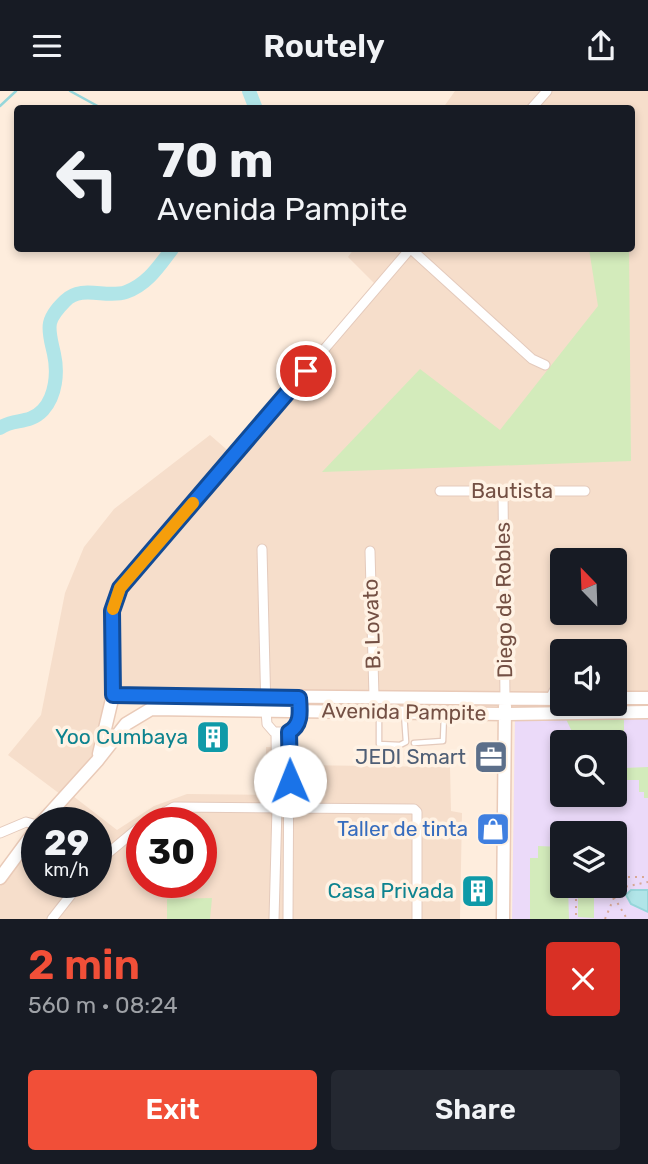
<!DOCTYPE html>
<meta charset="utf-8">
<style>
:root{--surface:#171b24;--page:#242831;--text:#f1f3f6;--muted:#9ea1a6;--accent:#f14f38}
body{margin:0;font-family:Rubik,sans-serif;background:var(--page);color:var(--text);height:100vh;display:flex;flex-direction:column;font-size:26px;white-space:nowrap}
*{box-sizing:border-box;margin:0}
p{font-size:23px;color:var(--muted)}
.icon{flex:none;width:38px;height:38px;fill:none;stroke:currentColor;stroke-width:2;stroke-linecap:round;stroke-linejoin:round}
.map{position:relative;height:828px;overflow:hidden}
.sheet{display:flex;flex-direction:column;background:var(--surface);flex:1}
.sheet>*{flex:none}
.hud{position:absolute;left:14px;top:14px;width:621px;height:147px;border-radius:7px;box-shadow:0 4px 10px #0003;background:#171b24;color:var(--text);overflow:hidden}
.needle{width:46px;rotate:337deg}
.fabs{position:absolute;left:550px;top:457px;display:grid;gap:14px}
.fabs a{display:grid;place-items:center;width:77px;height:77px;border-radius:7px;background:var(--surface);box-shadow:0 4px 10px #0003;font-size:35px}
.speed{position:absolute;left:21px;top:716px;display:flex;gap:14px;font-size:35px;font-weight:700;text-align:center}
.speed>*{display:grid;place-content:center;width:91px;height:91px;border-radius:50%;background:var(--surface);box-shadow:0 4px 10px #0003;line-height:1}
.speed small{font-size:18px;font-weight:400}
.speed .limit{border:10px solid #d22;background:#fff;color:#111}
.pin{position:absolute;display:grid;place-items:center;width:60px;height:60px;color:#fff;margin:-30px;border:4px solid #fff;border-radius:50%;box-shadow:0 2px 7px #0007}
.me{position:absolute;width:77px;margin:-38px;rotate:359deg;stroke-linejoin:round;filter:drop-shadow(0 0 5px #0008)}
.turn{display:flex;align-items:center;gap:24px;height:147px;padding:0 28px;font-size:32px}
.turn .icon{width:91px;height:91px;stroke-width:2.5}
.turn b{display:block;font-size:49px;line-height:60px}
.round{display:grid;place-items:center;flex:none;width:74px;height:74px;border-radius:7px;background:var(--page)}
.headline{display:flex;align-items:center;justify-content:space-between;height:119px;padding:0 28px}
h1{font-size:42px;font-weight:600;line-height:52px;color:var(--accent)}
.cta{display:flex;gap:14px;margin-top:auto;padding:14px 28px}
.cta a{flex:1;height:80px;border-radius:7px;background:var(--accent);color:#fff;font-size:28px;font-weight:600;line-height:80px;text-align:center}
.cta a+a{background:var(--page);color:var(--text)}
header{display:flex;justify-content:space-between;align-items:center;height:91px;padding:0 28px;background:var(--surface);font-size:32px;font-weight:600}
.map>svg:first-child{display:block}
</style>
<header><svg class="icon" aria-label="menu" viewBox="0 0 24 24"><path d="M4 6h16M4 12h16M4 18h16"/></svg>Routely<svg class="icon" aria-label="share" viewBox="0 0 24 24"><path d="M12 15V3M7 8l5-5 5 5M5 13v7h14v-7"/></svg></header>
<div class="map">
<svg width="648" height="828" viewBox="0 0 648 828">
<rect width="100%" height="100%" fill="#feeddd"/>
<path fill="#f6decb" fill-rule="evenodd" d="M 455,0 L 648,0 L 648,607 L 614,607 L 614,560 L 562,560 L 562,608 L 113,604 L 96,669 L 64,706 L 8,664 L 41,624 L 65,502 L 84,456 L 114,418 L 210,344 L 233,364 L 377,195 L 348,166 L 354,158 L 632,158 L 632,18 L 443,17 ZM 562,469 L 614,469 L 614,522 L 562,522 Z
M 266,656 L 296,656 L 296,674 L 450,676 L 451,720 L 462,722 L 460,828 L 0,828 L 0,795 L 37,750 L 37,791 L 96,791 L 96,732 L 51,731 L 73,705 L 117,739 L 154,715 L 187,703 L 266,704 ZM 142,732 L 201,732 L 201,791 L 142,791 Z"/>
<path fill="#ebdaf9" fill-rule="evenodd" d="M 515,625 L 648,626 L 648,828 L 512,828 ZM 562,651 L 614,651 L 614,704 L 562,704 ZM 562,742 L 614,742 L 614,794 L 562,794 Z"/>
<path fill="#d3ebbb" d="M 589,158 L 629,158 L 631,370 L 322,381 L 420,278 L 500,339 L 598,215 Z
M 624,627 L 624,677 L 648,676 L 648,707 L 644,707 L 644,701 L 639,701 L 639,689 L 614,689 L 614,651 L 582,651 L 579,643 L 574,645 L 566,628 Z
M 538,755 L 562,756 L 562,794 L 568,795 L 569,828 L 530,828 L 530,767 L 538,767 Z
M 578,795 L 594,795 L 594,827 L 578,826 Z
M 212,807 L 210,828 L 167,828 L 167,808 Z"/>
<path fill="#b1e5e8" stroke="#96d6da" stroke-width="2" d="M 631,799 L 648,799 L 648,821 L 631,813 L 626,804 Z"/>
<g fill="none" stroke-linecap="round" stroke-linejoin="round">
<path stroke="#96d6da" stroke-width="2.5" d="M 70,0 L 103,18
M 0,15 L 16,0"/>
<path stroke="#b1e5e8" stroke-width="14" d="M 249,0 L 256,18
M 0,337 C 13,327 29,334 43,319 C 56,305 58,281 54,263 C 52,253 48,242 50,232 C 52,223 59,216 65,210 C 82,193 106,208 126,201 C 148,193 159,175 172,158"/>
<g stroke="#e4cabc" stroke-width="7">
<path id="lane" d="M 574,560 L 575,558
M 549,605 L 552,599 L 562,592
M 379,624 L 379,653 L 400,654 L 406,651 L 404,622
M 414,652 L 443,650 L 444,623"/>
</g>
<g stroke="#e4cabc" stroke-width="11">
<path id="street" d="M 531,18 L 547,0
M 411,158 L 532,268 L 545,274
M 440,400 L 585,400
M 503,400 L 505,609
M 262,458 L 266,620 L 267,633 L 274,641 L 289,641 L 297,634 L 300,607
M 370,460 L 374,606
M 113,604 L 112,520 L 120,497 L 410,158
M 145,732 L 174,716 L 414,718 L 417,721 L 417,828
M 0,742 L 26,731 L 37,734
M 96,772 L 142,734
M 52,828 L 81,791
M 274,828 L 277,717 L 276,642
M 288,828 L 289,641"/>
</g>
<g stroke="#e9cab8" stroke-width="15">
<path id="secondary" d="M 614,607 L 648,607
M 99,663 L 113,604 L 562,608
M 41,732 L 97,670 L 126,633 L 151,618 L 504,623 L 648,621
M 0,787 L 37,737
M 503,828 L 505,615"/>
</g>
<path stroke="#d9a996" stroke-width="2" stroke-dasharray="2 5" stroke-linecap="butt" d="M 614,786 L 648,786
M 576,794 L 576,828
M 619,797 L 648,791
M 614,806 L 627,828
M 605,828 L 618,797 L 618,786"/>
<use href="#lane" stroke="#fff" stroke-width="4.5"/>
<use href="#street" stroke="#fff" stroke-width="9"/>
<use href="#secondary" stroke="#fff" stroke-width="12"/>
</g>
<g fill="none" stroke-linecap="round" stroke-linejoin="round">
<g stroke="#114b97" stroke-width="18">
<path id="route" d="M 290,690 L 289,641 C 302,634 300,620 299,607 L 113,604 L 112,520 L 120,497 L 306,280"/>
</g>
<use href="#route" stroke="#1a73e8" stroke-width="12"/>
<path stroke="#f59e0b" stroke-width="12" d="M 113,518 L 120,497 L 193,412"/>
</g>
<defs>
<g id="building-square" transform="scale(1.75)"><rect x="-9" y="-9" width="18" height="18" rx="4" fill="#0f9aa8" stroke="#fff2e4"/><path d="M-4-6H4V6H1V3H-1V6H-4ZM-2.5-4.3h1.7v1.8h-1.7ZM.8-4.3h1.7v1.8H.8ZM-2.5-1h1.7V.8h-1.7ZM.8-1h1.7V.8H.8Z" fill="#fff"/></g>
<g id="office-square" transform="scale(1.75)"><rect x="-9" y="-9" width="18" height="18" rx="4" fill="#5c6f8a" stroke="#fff2e4"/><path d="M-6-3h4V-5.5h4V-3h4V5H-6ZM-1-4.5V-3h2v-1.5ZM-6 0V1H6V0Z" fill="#fff"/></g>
<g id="shop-square" transform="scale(1.75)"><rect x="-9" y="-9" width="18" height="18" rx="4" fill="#3f7fe0" stroke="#fff2e4"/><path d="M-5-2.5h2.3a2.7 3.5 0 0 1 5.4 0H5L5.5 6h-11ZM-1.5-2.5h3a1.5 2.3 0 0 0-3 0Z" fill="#fff"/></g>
</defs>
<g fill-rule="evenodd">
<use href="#building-square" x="213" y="646"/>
<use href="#office-square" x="491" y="666"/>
<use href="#shop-square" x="493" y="738"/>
<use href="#building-square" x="478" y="800"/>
</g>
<g text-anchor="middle" stroke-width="7" stroke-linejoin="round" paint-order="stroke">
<g font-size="21" fill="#745044" stroke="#fff2e4">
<text x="512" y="407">Bautista</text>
<text transform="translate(504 509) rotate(-91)" y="7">Diego de Robles</text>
<text transform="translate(372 533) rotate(-92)" y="7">B. Lovato</text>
<text transform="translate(404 621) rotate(1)" y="7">Avenida Pampite</text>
</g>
<g font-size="21" fill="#0d838f" stroke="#fff2e4" text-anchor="end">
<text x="188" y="653">Yoo Cumbaya</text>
<text x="454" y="807">Casa Privada</text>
</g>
<g font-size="21" fill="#4e5e75" stroke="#fff2e4" text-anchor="end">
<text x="466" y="673">JEDI Smart</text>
</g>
<g font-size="21" fill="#366cbe" stroke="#fff2e4" text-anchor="end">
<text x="468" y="745">Taller de tinta</text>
</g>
</g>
</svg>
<div class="fabs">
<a><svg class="needle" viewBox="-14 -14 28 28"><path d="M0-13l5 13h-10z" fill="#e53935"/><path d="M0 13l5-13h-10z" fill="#9ea1a6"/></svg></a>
<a><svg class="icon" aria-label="sound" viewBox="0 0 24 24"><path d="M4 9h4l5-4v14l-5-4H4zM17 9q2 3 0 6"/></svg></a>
<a><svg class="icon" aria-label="search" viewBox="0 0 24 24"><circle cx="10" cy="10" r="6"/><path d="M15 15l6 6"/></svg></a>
<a><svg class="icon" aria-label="layers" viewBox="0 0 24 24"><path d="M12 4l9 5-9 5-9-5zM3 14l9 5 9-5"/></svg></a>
</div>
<div class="speed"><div>29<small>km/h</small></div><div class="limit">30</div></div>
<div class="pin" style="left:306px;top:280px;background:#d93025"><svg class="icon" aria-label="arrive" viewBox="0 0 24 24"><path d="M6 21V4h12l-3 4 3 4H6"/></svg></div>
<svg class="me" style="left:290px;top:690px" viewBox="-20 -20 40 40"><circle r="19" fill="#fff"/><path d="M0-13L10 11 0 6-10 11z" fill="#1a73e8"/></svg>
<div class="hud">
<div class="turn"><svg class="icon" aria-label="left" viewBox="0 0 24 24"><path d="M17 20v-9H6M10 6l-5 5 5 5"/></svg><div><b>70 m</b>Avenida Pampite</div></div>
</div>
</div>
<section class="sheet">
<div class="headline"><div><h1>2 min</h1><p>560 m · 08:24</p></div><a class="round" style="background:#d93025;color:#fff"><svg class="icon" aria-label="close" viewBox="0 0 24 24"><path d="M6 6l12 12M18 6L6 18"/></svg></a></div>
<div class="cta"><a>Exit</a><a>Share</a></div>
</section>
